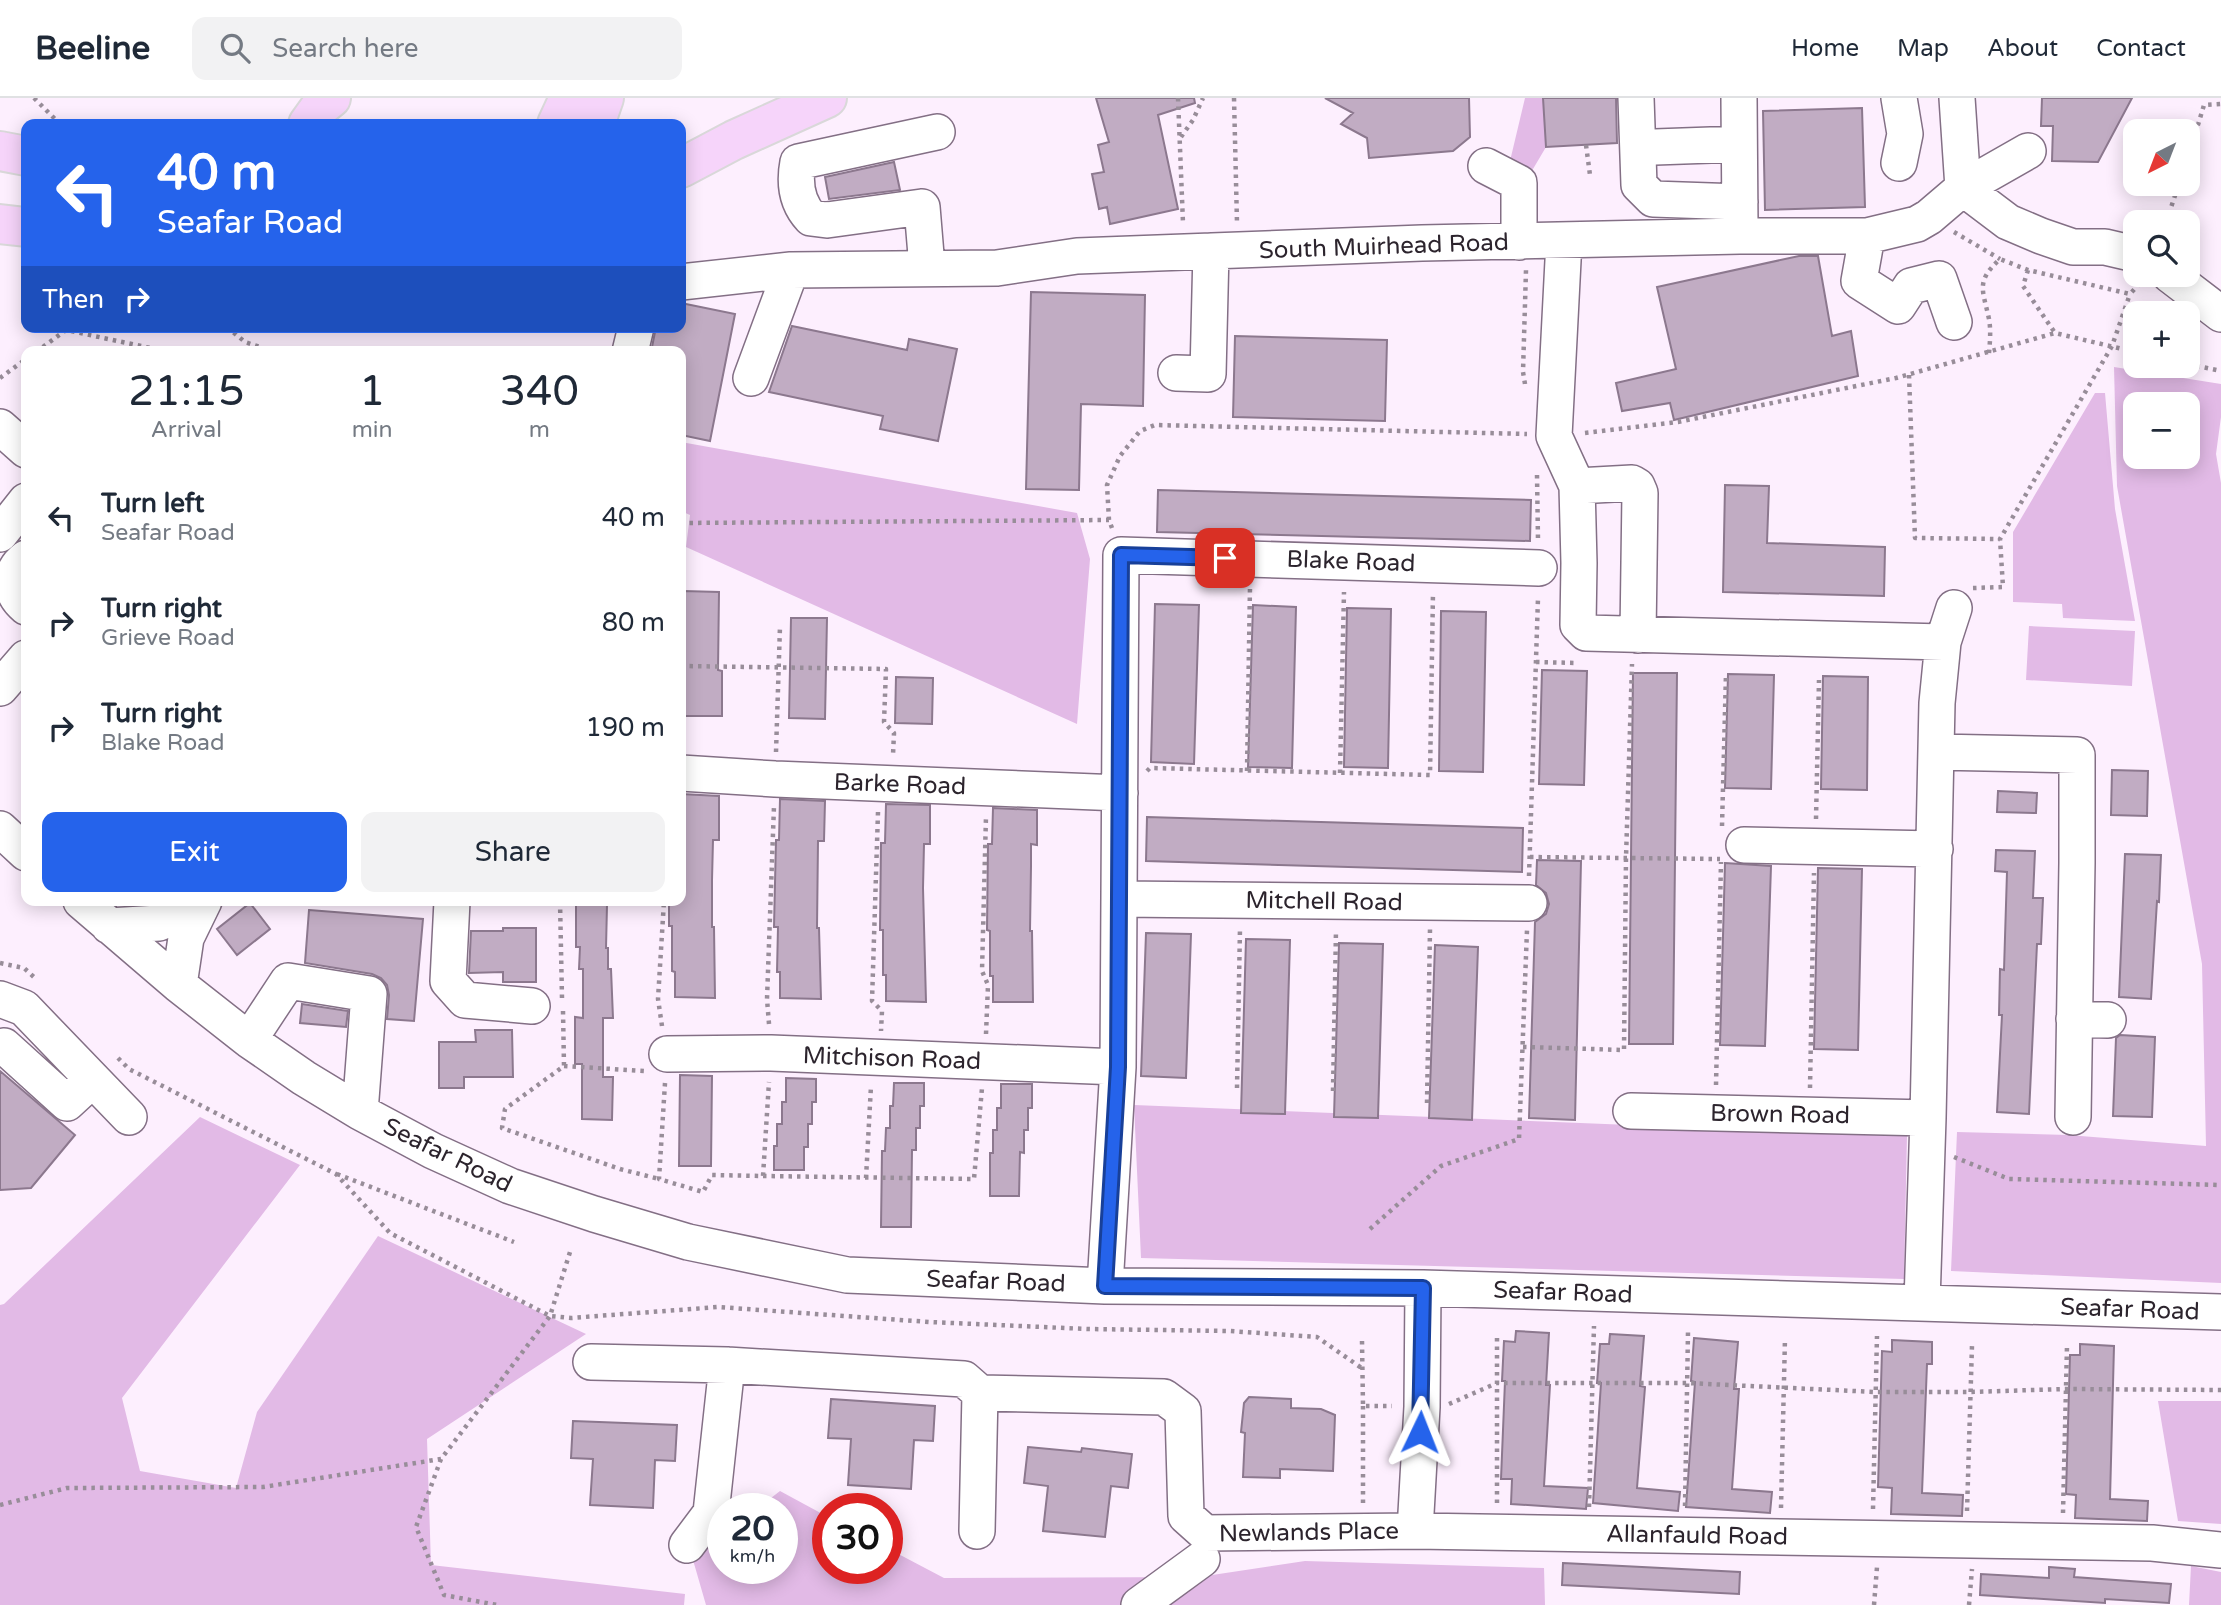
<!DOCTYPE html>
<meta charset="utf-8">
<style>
:root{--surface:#fff;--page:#f2f2f3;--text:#1f2937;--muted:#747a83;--line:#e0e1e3;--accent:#2563eb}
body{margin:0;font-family:"Varela Round",sans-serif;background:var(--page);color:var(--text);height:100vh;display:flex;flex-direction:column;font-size:26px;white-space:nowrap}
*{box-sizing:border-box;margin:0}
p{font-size:23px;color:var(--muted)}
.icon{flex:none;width:38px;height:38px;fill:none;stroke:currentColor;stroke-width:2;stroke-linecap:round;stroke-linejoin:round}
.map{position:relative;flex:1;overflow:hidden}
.drawer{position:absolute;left:21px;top:248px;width:665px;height:560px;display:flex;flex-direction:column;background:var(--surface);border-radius:14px;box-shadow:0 4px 18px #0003}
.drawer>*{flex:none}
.top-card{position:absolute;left:21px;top:21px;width:665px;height:214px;border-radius:14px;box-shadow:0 4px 18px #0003;background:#2563eb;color:#fff;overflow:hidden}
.needle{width:46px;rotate:222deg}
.tools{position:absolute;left:2123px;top:21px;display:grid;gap:14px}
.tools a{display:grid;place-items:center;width:77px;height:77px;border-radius:14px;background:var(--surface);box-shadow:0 4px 18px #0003;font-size:35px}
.speed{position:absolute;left:707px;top:1395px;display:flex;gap:14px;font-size:35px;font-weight:700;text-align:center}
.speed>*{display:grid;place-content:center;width:91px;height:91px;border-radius:50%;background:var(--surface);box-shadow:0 4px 18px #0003;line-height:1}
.speed small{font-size:18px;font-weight:400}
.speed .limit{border:10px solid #d22;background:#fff;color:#111}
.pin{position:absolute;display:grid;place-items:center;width:60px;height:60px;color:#fff;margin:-30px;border-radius:14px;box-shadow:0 4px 10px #0006}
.me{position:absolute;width:77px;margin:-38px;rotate:2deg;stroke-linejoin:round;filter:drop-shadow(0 0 5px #0008)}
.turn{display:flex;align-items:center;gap:24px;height:147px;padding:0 21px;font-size:32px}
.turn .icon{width:91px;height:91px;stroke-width:2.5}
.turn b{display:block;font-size:49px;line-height:60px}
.then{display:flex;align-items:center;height:66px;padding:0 21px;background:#0003;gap:14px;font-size:26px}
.eta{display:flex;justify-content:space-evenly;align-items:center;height:119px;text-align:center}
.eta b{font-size:42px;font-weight:600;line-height:49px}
.action{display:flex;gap:14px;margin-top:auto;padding:14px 21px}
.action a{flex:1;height:80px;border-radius:14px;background:var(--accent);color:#fff;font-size:28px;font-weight:600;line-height:80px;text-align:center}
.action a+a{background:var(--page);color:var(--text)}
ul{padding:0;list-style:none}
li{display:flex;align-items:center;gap:21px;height:105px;padding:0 21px}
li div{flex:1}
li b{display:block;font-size:26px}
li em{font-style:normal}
header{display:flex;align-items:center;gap:42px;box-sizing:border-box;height:98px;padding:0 35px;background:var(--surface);border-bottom:2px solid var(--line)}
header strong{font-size:33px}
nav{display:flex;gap:38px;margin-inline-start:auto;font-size:24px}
.search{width:490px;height:63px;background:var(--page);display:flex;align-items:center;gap:18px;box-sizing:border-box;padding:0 24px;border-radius:14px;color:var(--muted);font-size:26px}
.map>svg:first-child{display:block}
</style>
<header>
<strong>Beeline</strong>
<div class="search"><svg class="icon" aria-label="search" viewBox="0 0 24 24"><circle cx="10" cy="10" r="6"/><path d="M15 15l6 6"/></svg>Search here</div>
<nav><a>Home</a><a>Map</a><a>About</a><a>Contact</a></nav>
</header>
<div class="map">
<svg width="2221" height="1507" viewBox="0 0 2221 1507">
<rect width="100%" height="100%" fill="#fdeffe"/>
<path fill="#e2bae6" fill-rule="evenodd" d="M 1525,0 L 1543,0 L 1546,49 L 1533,71 L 1510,63 Z
M 2114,269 L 2221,286 L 2221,319 L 2216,356 L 2221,385 L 2221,1185 L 1951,1173 L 1957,1034 L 2068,1037 L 2206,1048 L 2202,866 L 2117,388 ZM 2135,306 L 2188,306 L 2188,359 L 2135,359 Z
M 2095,295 L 2105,295 L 2115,411 L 2135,523 L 2063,520 L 2062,506 L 2013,504 L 2013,434 Z
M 681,344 L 1077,415 L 1090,461 L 1077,626 L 686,449 L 690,417 L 681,413 Z
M 2029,528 L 2135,533 L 2132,588 L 2026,582 Z
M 1134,1007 L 1907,1038 L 1904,1181 L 1141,1160 Z
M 200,1019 L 300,1067 L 122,1300 L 140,1373 L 236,1390 L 257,1314 L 378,1138 L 586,1236 L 427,1341 L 431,1467 L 685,1496 L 684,1507 L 0,1507 L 0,1207 L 4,1206 Z
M 2158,1303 L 2221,1303 L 2221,1426 L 2178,1423 Z
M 780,1393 L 828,1419 L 828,1470 L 887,1470 L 887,1450 L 944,1480 L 1199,1479 L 1305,1463 L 1544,1470 L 1545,1507 L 706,1507 L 693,1462 L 723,1438 L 723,1470 L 782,1470 L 782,1410 L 758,1410 Z
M 2191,1468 L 2221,1474 L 2221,1507 L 2189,1507 Z"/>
<path fill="#c1acc3" stroke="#8c788e" stroke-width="2" d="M 1096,0 L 1194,0 L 1195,5 L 1158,17 L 1178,111 L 1110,126 L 1107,109 L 1099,111 L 1092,76 L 1104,74 L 1098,47 L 1109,44 Z
M 1325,0 L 1469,0 L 1470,39 L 1453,53 L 1369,60 L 1367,40 L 1341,26 L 1353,15 Z
M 1543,0 L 1616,0 L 1617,45 L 1546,49 Z
M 2042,0 L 2132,0 L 2098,64 L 2052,63 L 2053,28 L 2041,28 Z
M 1862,10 L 1865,109 L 1765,112 L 1763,13 Z
M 894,64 L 900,92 L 829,101 L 825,79 Z
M 1799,158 L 1818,158 L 1832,238 L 1851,233 L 1858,278 L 1674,322 L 1670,305 L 1622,313 L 1616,285 L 1676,271 L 1657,189 Z
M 1031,194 L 1145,197 L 1143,308 L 1081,306 L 1079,392 L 1026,391 Z
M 681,205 L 735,216 L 710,343 L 681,337 L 681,254 L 651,254 L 656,229 L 681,229 Z
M 792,228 L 907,252 L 909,241 L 957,251 L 938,343 L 880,331 L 883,318 L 769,294 Z
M 1235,238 L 1387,242 L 1385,323 L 1233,319 Z
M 1725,387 L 1769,388 L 1767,445 L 1885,449 L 1884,498 L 1723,494 Z
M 1158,392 L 1531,402 L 1530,443 L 1157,434 Z
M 683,493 L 719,494 L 718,572 L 722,573 L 722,618 L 685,618 L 685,560 L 682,560 Z
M 1155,506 L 1199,507 L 1194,666 L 1151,664 Z
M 1253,507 L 1296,509 L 1292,670 L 1248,669 Z
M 1347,510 L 1391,511 L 1388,670 L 1344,669 Z
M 1441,513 L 1486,514 L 1483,674 L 1439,673 Z
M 791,520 L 827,520 L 825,621 L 789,620 Z
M 1542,572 L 1587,573 L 1584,687 L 1539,686 Z
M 1633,575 L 1677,575 L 1673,946 L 1629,946 Z
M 1728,576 L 1774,577 L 1771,691 L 1725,690 Z
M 1823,578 L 1868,579 L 1867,692 L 1821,691 Z
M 896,579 L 933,580 L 932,626 L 895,625 Z
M 2112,672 L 2148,673 L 2147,718 L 2111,717 Z
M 1998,693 L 2037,695 L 2036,715 L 1997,714 Z
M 681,696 L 719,698 L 719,742 L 713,742 L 712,782 L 712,829 L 714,829 L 715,900 L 675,899 L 675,874 L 672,873 L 672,828 L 669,828 L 669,803 L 681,803 Z
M 780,701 L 825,703 L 824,743 L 818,743 L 817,830 L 819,830 L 821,901 L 780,900 L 780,874 L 777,874 L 778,829 L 774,829 L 776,742 L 779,742 Z
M 886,706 L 930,707 L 930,746 L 924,746 L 923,790 L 926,904 L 886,903 L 886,877 L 883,877 L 883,832 L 880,832 L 881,745 L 885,745 Z
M 993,710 L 1037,712 L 1037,747 L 1031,746 L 1031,768 L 1030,833 L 1032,833 L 1033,904 L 993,904 L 993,878 L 990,878 L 990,833 L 987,832 L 988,746 L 992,746 Z
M 1147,719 L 1523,730 L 1522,774 L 1146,763 Z
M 1996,752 L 2035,753 L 2033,800 L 2043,800 L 2041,846 L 2037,846 L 2029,1016 L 1997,1014 L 2002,917 L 1999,917 L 2000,871 L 2004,872 L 2007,774 L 1995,773 Z
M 2125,756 L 2161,757 L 2159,804 L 2157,803 L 2151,901 L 2119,899 Z
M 1537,762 L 1581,763 L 1575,1022 L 1529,1020 L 1535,824 L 1546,816 L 1549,806 L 1546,795 L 1536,787 Z
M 1725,765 L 1771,768 L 1765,948 L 1720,947 Z
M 1818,770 L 1862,771 L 1858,952 L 1814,951 Z
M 576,803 L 602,803 L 601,807 L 607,807 L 606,850 L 608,850 L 608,871 L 611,871 L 613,920 L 603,920 L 603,979 L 613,979 L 612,1022 L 582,1021 L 582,966 L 575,966 L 575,919 L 583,920 L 583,871 L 579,871 L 580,849 L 576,849 Z
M 250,805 L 270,831 L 237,857 L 217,831 Z
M 309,812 L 423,821 L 414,923 L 387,921 L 389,897 L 387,887 L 381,880 L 372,876 L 305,865 Z
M 503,830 L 536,830 L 536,884 L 503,884 L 503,874 L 469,875 L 471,833 L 503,833 Z
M 1146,835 L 1191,836 L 1186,980 L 1141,978 Z
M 1246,841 L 1290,842 L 1285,1016 L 1241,1015 Z
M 1339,845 L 1383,846 L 1378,1020 L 1334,1019 Z
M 1435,847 L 1478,849 L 1472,1022 L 1429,1020 Z
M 302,906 L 348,913 L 346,929 L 300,925 Z
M 475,932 L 512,932 L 513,979 L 464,979 L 464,990 L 439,990 L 439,944 L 476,944 Z
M 2120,937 L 2155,939 L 2152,1019 L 2113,1018 L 2116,940 Z
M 0,973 L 75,1037 L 31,1090 L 0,1092 Z
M 680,977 L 712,978 L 711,1068 L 679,1068 Z
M 786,980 L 816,981 L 816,1004 L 812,1004 L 812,1026 L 808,1026 L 808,1049 L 804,1049 L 804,1072 L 774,1072 L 774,1048 L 777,1048 L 777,1026 L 782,1026 L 782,1004 L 786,1004 Z
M 894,985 L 924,985 L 924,1008 L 920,1008 L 920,1030 L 916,1030 L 916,1052 L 912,1052 L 911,1129 L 881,1129 L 882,1053 L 885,1053 L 886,1030 L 890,1030 L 890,1008 L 893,1008 Z
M 1001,986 L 1032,986 L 1032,1010 L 1028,1010 L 1028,1032 L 1024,1032 L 1024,1055 L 1020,1054 L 1019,1098 L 990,1098 L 990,1055 L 993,1055 L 993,1032 L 997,1032 L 997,1010 L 1001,1010 Z
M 1516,1233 L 1549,1235 L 1546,1287 L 1550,1287 L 1544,1388 L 1588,1390 L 1586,1411 L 1511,1406 L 1512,1381 L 1501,1381 L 1505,1283 L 1502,1283 L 1504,1243 L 1515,1244 Z
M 1610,1236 L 1644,1238 L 1640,1288 L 1645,1289 L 1637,1390 L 1680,1394 L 1678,1413 L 1593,1405 L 1601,1285 L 1597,1285 L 1600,1246 L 1609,1246 Z
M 1694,1240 L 1738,1244 L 1734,1291 L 1739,1291 L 1732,1391 L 1772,1394 L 1770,1415 L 1686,1409 L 1695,1284 L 1691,1283 Z
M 1892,1242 L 1932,1244 L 1932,1266 L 1927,1266 L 1922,1395 L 1963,1397 L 1962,1418 L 1891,1416 L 1892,1390 L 1878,1389 L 1882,1253 L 1892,1254 Z
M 2080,1246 L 2114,1248 L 2110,1401 L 2148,1403 L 2147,1423 L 2075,1420 L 2076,1397 L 2066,1396 L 2070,1257 L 2080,1257 Z
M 1249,1299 L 1291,1301 L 1291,1310 L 1321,1311 L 1335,1317 L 1333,1373 L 1280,1371 L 1280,1380 L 1243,1379 L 1245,1335 L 1241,1334 L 1244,1305 Z
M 831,1301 L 935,1308 L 933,1343 L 914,1342 L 911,1391 L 848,1387 L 851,1341 L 828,1340 Z
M 573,1323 L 677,1327 L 675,1363 L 655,1362 L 653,1410 L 590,1407 L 593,1361 L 571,1360 Z
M 1028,1349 L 1081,1354 L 1082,1350 L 1132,1356 L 1128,1390 L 1111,1388 L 1105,1439 L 1043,1433 L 1048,1388 L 1024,1385 Z
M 1563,1465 L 1740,1474 L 1739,1496 L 1562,1487 Z
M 2049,1469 L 2075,1471 L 2074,1479 L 2171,1486 L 2169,1505 L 2105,1501 L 2105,1505 L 1980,1497 L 1981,1476 L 2049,1480 Z"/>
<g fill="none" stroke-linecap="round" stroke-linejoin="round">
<g stroke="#836f85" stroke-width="38">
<path id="minor" d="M 1636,0 L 1639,87 L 1653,101 L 1740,104
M 1739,0 L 1740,127
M 1957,0 L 1963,90 L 2008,124 L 2041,138 L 2073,149 L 2105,149 L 2135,156
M 1655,49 L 1739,46
M 1899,65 L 1905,36 L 1899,0
M 1486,68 L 1519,85 L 1519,144
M 1867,138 L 1859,183 L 1898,208 L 1911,188 L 1939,181 L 1954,224
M 1564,143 L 1554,338 L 1577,388 L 1579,465 L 1578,527 L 1586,535 L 1943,544 L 1954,510
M 927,169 L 922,109 L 827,122 L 811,120 C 797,105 794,85 798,64 L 937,34
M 2170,177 L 2221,216
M 681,184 L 791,172 L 997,170 L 1077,158 L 1422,145 L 1740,138 L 1867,138 L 1917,126 L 1929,119 L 1963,90 L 2028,53
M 630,254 L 636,229
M 1176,275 L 1208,276 L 1211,153
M 751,280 L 791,172
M 0,329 L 26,352
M 1577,388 L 1632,385 L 1637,388 L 1640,395 L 1638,537
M 0,436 L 26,403
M 26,460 C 8,474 9,495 26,509
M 0,590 L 26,560
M 1936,654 L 2077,657 L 2077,765 L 2073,1019
M 681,675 L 775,681 L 1120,695
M 0,731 L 26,755
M 1744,747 L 1935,751
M 1119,801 L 1529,805
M 81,803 L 179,887 L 249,942 L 304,980 L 360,1014 L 433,1053 L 510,1088 L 594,1116 L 688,1144 L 847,1177 L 1105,1188 L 1423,1190 L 2221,1214
M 452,803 L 448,883 L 465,902 L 532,908
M 109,828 L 159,825 L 202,804
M 179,887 L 186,840 L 204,803
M 0,901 L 24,910 L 129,1019
M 2074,921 L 2108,922
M 249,942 L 288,883 L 369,896 L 360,1014
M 4,948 L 67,1005 L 92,982
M 667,956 L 771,955 L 1118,969
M 1631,1013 L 1928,1020
M 1105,1188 L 1118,969 L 1121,457 L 1539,470
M 1423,1190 L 1422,1309 L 1415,1433 L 2152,1445 L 2221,1452
M 1922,1204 L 1928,1020 L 1937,605 L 1943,544
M 591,1264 L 727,1267 L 964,1281 L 980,1295 L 1164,1299 L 1183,1313 L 1186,1418 L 1205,1435 L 1415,1433
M 977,1433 L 980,1295
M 687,1447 L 711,1415 L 727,1267
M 1139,1507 L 1202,1461"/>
</g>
<g stroke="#d9d8d9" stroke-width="42">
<path id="major" d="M 308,26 L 321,8 L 331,0
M 557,26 L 569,0
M 595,26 L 604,0
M 0,53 L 26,58
M 681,70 L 734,42 L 827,0
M 0,126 L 26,129"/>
</g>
<path stroke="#988d99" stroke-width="4.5" stroke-dasharray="3.5 5" stroke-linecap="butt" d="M 34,0 L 56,22 L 64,26
M 1178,0 L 1183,125
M 1234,0 L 1237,125
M 1181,39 L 1193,22 L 1203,0
M 1586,47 L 1590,77
M 2188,60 L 2204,7 L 2221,6
M 2166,124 L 2179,86
M 1954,134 L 2000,161
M 2028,172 L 2023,188 L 2055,235
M 227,229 L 245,244 L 266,251 L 270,254
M 36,254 L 66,232 L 169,254
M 1989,255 C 1990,244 1991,232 1989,221 C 1983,192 1975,184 2000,161 L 2028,172 L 2130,196 L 2139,186
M 2188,266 L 2221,273
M 1909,277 L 1915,440 L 2000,441
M 0,280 L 26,261
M 1525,286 L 1523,274 L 1526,172
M 1585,335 L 1678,324 L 1896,280 L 2055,235 L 2135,254
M 1537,377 L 1538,442
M 681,425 L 1109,422
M 1112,430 L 1109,422 L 1107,387 L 1120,358 L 1140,333 L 1155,327 L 1527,336
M 1973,490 L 2003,489 L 2000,441 L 2112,248 L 2130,196
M 1536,564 L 1578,565
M 681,568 L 886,571 L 884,624 L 894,635 L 893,657
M 776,654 L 780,528
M 1147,673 L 1150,670 L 1430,677 L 1433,494
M 1247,673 L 1250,488
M 1340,675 L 1344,494
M 878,714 L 872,903 L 882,913 L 881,933
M 1816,721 L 1819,582
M 1722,728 L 1726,575
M 1530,759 L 1720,761
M 1529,778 L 1538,500
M 560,803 L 562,900
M 0,865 L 24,870 L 36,881
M 563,913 L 564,968 L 505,1011 L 502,1030 L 620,1071 L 659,1081
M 769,926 L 767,901 L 774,708
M 662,928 L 658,901 L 664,803
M 986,936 L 988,887 L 982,873 L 986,718
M 1523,949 L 1624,952 L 1626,760 L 1632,566
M 118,960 L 129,971 L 336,1076 L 390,1135 L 550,1218 L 571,1220 L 718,1209 L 929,1224 L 1087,1231 L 1230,1233 L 1317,1239 L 1363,1271
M 564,968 L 644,973
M 665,985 L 659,1081 L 703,1094 L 712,1077 L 763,1078 L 769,984
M 1716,987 L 1721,764
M 1237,990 L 1240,830
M 1810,990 L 1814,775
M 1333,993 L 1336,832
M 1427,1005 L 1430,831
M 1954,1059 L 2009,1081 L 2221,1087
M 337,1076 L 514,1144
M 763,1078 L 974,1081 L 982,990
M 866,1080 L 871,988
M 1370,1131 L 1441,1068 L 1519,1041 L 1527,832
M 1362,1243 L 1363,1308 L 1392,1308
M 1449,1306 L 1497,1285 L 1687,1285 L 1875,1294 L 1970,1294 L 2066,1291 L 2221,1292
M 1363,1308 L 1363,1405
M 441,1361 L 416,1429 L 444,1497 L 497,1507
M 1497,1405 L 1497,1239
M 0,1407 L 67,1390 L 263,1389 L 441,1361 L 550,1218 L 570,1154
M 1685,1408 L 1688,1234
M 1589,1409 L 1594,1228
M 1781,1410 L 1785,1240
M 1873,1411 L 1877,1238
M 1967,1413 L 1972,1247
M 2063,1415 L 2067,1248
M 1874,1507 L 1877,1469
M 1969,1507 L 1972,1471"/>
<use href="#minor" stroke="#fff" stroke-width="35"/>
<use href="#major" stroke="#f6d4fa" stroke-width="38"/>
</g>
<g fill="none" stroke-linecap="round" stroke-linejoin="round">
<g stroke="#184099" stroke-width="18">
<path id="route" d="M 1225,460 L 1121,457 L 1118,969 L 1105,1188 L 1423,1190 L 1420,1334"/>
</g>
<use href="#route" stroke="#2563eb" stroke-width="12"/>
</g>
<g text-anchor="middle" stroke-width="5" stroke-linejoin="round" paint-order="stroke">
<g font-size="24" fill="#2c242d" stroke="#fff">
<text transform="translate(1384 148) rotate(-2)" y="8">South Muirhead Road</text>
<text transform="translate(1351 463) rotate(2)" y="8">Blake Road</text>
<text transform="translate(900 686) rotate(2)" y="8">Barke Road</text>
<text transform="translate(1324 803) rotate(1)" y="8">Mitchell Road</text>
<text transform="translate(892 960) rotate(2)" y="8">Mitchison Road</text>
<text transform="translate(1780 1016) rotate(1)" y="8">Brown Road</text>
<text transform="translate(448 1057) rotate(26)" y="8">Seafar Road</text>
<text transform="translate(996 1183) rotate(2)" y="8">Seafar Road</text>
<text transform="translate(1563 1194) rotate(2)" y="8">Seafar Road</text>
<text transform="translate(2130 1211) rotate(2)" y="8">Seafar Road</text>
<text transform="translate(1309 1434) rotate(-1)" y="8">Newlands Place</text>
<text transform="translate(1697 1437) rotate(1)" y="8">Allanfauld Road</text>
</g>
</g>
</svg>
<div class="tools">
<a><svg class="needle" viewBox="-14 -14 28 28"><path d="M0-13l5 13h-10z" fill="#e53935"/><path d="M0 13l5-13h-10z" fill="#747a83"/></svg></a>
<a><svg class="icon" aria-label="search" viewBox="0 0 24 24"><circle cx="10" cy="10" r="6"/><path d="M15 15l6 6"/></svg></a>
<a>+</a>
<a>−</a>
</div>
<div class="speed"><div>20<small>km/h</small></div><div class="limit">30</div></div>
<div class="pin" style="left:1225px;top:460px;background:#d93025"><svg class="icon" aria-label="arrive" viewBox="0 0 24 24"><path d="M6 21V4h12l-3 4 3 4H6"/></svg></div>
<svg class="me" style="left:1420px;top:1334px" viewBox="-20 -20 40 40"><path d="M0-17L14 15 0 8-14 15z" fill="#2563eb" stroke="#fff" stroke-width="4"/></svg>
<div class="top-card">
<div class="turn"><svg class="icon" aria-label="left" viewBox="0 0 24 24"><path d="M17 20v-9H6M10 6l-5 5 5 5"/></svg><div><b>40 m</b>Seafar Road</div></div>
<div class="then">Then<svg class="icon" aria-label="right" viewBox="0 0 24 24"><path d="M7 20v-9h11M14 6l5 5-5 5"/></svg></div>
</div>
<section class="drawer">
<div class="eta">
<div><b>21:15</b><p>Arrival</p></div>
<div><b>1</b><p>min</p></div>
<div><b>340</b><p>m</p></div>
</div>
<ul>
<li><svg class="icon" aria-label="left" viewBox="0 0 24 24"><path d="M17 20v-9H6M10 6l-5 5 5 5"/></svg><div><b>Turn left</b><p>Seafar Road</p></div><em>40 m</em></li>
<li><svg class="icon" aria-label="right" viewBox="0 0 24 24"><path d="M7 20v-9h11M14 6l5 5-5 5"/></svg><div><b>Turn right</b><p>Grieve Road</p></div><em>80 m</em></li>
<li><svg class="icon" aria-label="right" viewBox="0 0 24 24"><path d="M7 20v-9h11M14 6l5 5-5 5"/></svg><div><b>Turn right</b><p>Blake Road</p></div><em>190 m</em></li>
</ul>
<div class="action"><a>Exit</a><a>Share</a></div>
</section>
</div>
